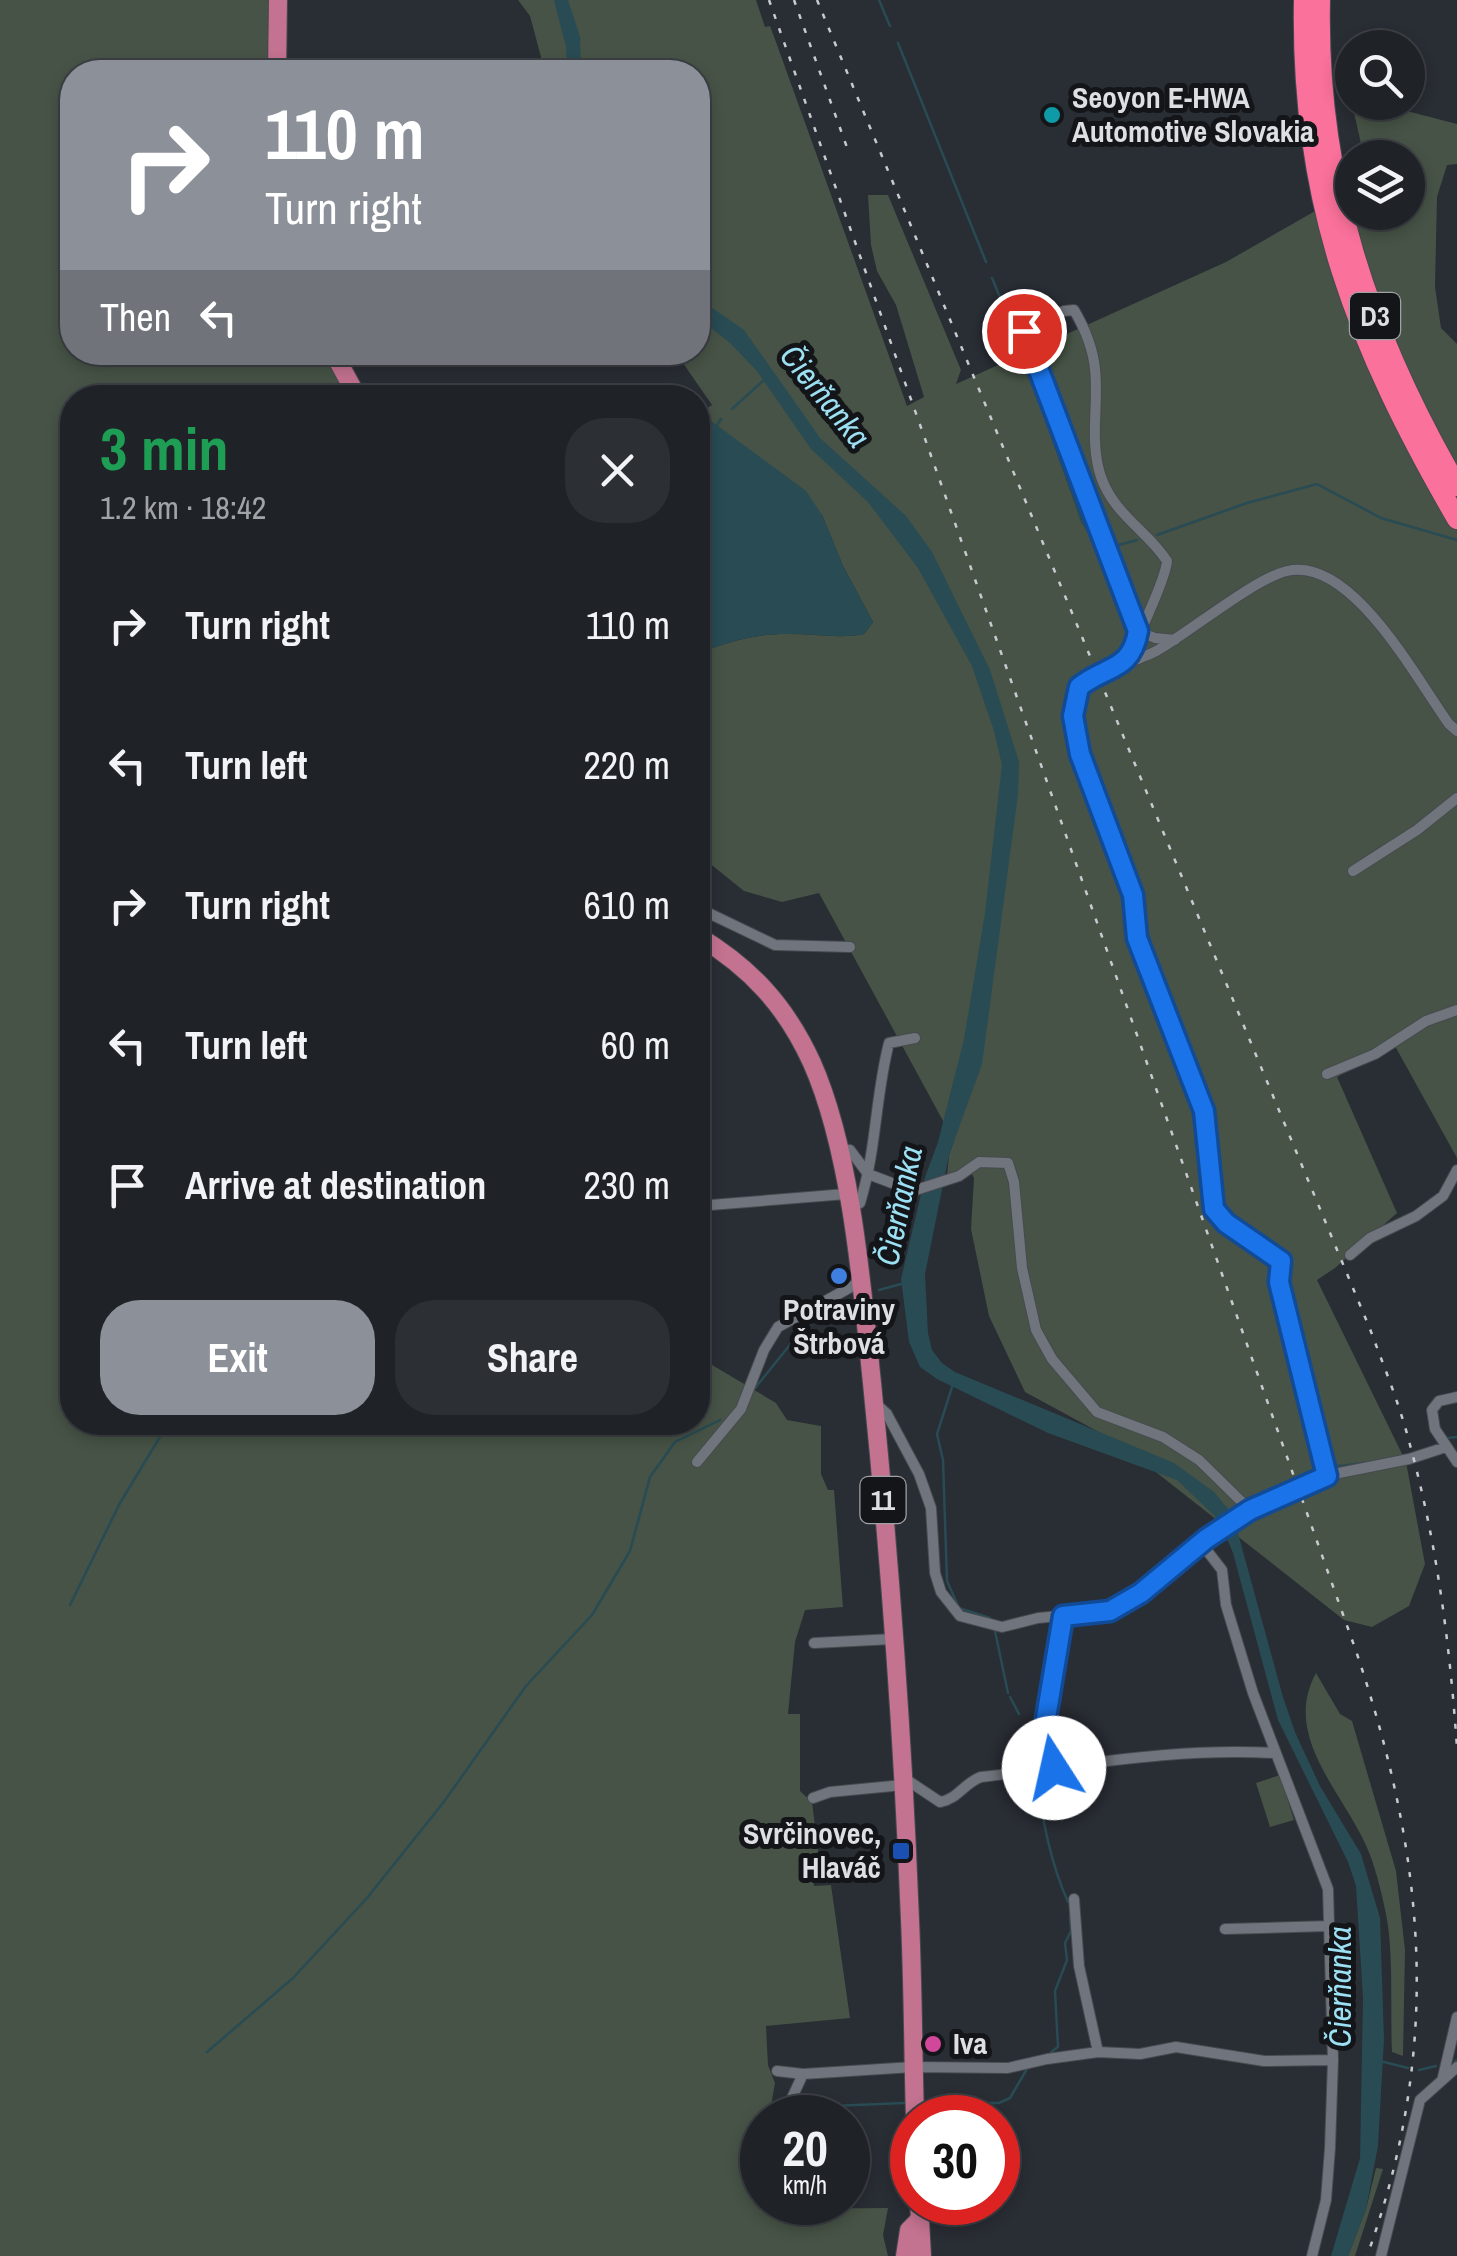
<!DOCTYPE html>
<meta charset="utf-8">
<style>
:root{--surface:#1f2227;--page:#2c2f33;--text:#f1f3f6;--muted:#a1a4a7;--line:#3c3f44;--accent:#8c9099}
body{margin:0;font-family:"Archivo Narrow",sans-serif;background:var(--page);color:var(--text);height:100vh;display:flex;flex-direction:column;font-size:38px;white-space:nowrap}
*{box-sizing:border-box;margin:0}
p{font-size:32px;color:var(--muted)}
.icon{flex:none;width:55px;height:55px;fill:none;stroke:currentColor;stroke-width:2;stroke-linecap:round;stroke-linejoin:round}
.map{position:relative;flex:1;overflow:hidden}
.sheet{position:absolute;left:60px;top:385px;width:650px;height:1050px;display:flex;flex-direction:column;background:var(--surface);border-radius:40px;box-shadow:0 5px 15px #0003,0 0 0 2px var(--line)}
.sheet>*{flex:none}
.top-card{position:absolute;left:60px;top:60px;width:650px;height:305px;border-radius:40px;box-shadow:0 5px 15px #0003,0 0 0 2px var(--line);background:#8c9099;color:#fff;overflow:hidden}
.tools{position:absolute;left:1335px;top:30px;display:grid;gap:20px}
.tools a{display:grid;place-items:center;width:90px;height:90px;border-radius:50%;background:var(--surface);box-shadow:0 5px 15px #0003,0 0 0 2px var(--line);font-size:50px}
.speed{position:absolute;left:740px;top:2095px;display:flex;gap:20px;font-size:50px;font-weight:700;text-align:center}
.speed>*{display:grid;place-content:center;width:130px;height:130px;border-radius:50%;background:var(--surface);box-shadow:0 5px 15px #0003,0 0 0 2px var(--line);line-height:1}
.speed small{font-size:25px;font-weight:400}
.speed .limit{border:15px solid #d22;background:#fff;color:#111}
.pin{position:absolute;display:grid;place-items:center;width:85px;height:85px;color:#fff;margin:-42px;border:5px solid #fff;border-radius:50%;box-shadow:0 2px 10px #0007}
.me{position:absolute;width:110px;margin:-55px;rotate:350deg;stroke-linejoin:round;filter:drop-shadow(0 0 8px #0008)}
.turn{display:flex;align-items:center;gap:35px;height:210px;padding:0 40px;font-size:45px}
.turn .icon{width:130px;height:130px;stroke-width:2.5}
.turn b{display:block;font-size:70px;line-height:85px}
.then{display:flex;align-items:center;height:95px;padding:0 40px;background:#0003;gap:20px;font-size:38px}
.round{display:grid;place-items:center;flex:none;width:105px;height:105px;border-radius:40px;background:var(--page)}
.overview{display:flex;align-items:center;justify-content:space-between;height:170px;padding:0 40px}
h1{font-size:60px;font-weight:800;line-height:75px;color:#1e9e55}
.button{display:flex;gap:20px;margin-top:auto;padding:20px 40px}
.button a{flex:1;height:115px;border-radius:40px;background:var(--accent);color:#fff;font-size:40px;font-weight:800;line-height:115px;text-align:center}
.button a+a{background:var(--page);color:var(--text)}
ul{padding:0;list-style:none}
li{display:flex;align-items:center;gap:30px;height:140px;padding:0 40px}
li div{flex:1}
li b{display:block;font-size:38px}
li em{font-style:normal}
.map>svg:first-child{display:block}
</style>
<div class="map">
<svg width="1457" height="2256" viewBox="0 0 1457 2256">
<rect width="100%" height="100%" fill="#292d34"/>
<path fill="#465346" d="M 0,0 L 283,0 L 281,72 L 72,72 L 72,352 L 339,353 L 364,397 L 72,398 L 72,1422 L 698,1422 L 698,1347 L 702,1359 L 776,1403 L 787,1420 L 821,1426 L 821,1474 L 828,1490 L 834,1490 L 843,1607 L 805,1610 L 795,1642 L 788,1714 L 800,1714 L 800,1791 L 812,1802 L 819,1857 L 811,1860 L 814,1886 L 831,1885 L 850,2018 L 766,2026 L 768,2065 L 775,2083 L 769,2117 L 762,2118 L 762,2202 L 773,2203 L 775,2209 L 888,2208 L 883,2235 L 888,2256 L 0,2256 Z
M 518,0 L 756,0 L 765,27 L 770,26 L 776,42 L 907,406 L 924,397 L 896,305 L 877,271 L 871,245 L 868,195 L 888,195 L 961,370 L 956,384 L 1226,262 L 1352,190 L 1352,212 L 1408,212 L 1408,158 L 1364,157 L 1346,77 L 1352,73 L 1352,102 L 1392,103 L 1399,109 L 1457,124 L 1457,164 L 1447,165 L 1437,197 L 1435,287 L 1441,328 L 1457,344 L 1457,1158 L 1395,1046 L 1337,1077 L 1397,1213 L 1335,1268 L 1317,1280 L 1406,1462 L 1425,1564 L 1409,1606 L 1372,1627 L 1344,1620 L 1119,1443 L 1025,1392 L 989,1316 L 971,1229 L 974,1178 L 968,1167 L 947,1176 L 949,1155 L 954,1141 L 819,893 L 782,902 L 744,891 L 698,854 L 698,654 C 728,641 758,633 791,634 C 816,634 840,639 864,634 L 873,622 L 843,566 L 822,515 L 711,422 L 698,429 L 698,414 L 712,405 L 676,353 L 698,352 L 698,72 L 545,72 L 530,16 Z
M 1316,1673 L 1340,1714 L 1352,1721 L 1396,1871 L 1405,1950 L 1403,2056 L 1392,2052 C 1390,2010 1394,1954 1386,1914 C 1382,1895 1377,1873 1370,1855 C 1348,1796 1280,1739 1316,1673 Z
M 1280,1775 L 1294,1820 L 1270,1827 L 1256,1783 Z
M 1376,2168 L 1383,2169 L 1355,2256 L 1348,2256 L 1366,2209 Z"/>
<path fill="#284b54" d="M 554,0 L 568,0 L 580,37 L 581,72 L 567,72 L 566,47 Z
M 698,298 L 744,330 L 820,438 L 906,516 L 932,552 L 990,670 L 1019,762 L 1018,794 L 982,1064 L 949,1155 L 925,1274 L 928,1333 L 932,1350 L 942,1363 L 955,1372 L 1174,1463 L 1214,1492 L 1233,1515 L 1283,1697 L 1295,1732 L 1320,1786 L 1361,1854 L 1380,1918 L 1384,2039 L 1378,2146 L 1366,2209 L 1348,2256 L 1331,2256 L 1360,2158 L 1363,1998 L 1356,1886 L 1348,1862 L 1278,1720 L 1233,1553 L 1219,1520 L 1177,1480 L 1048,1433 L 937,1379 L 920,1367 L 909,1342 L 901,1279 L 925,1177 L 938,1142 L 964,1039 L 985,913 L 1002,765 L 994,731 L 972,666 L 918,568 L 868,502 L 811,449 L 757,371 L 729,342 L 698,318 Z
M 711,421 L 806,491 L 822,515 L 843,566 L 873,622 L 864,634 C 840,639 816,634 791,634 C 758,633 728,641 698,654 L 698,429 Z"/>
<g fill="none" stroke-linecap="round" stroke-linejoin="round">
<path stroke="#284b54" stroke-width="2.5" d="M 879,0 L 890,26
M 898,43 L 986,262
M 992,278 L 1004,307
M 1018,340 L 1082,521 L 1094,540
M 732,409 L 765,379
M 715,428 L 721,419
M 1157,535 L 1247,503 L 1317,484 L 1381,518 L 1457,540
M 1115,546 L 1137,540
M 879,1290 L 901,1284
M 953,1384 L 937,1434 L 943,1460 L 947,1581 L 959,1608 L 990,1618
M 755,1388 L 802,1330 L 839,1304
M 1447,1438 L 1457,1437
M 1331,1467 L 1364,1463
M 1301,1480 L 1320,1471
M 1246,1499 L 1290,1484
M 70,1605 L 120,1503 L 169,1422
M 995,1631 L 1008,1693
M 1010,1697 L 1019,1714
M 1036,1777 C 1043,1820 1050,1862 1068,1902
M 207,2052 L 293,1978 L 367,1898 L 443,1803 L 526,1686 L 592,1615 L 630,1551 L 650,1477 L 675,1442 L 720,1420
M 1051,2052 L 1058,2047 L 1055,1991 L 1067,1960 L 1065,1943 L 1071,1931 L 1070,1914
M 1380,2061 L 1408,2068
M 1455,2061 L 1457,2060
M 1419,2070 L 1436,2066
M 924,2103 L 999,2103 L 1010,2098 L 1028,2067
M 832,2106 L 904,2103"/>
<g stroke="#474a4f" stroke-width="12">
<path id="street" d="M 1123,663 C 1133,652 1166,577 1167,561 C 1146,529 1115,516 1101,477 C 1089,441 1099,405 1095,369 C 1093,349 1084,327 1074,310 L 1064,311 L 1023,331 L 1138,631 L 1155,638 L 1175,640
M 1353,871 L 1417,830 L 1457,798
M 698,908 L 775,945 L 850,947
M 1327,1074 L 1375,1054 L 1426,1021 L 1457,1010
M 838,1149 L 850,1150 L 868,1174 L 913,1191 L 959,1176 L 979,1162 L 1008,1163 L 1014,1182 L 1022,1268 L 1036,1330 L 1052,1359 L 1097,1412 L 1163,1437 L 1199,1460 L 1250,1510
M 698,1206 L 846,1194
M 849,1208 L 860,1203 C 877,1148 875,1097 889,1043 L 915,1038
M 1350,1255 L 1370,1238 L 1416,1216 L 1443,1196 L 1457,1170
M 1457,1397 L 1439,1401 L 1432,1410 L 1435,1429 L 1457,1462
M 874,1402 L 887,1414 L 919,1474 L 931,1508 L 935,1573 L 941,1592 L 960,1616 L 1002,1627 L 1038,1618 L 1110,1611 L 1141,1593 L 1201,1543 L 1250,1510 L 1339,1473 L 1409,1459 L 1446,1447
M 697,1462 L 741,1409 L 764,1350 L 778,1327 L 860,1282
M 1327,1477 L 1279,1282 L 1281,1261 C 1262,1245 1228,1233 1216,1210 C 1202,1184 1212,1132 1199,1099 C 1179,1047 1157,996 1139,944 C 1133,927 1137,908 1131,891 C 1117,844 1062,744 1074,697 C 1081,672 1137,663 1158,650 C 1191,631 1254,579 1287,571 C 1352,556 1417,680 1449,724 L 1457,731
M 1201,1543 L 1222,1570 L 1226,1605 L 1253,1693 L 1328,1889 L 1333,2060 L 1330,2148 L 1326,2200 L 1312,2256
M 814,1643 L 893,1639
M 1055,1768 L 1046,1718 L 1063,1616
M 904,1778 L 940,1802 C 958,1799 964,1783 981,1777 C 1078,1766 1176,1747 1274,1753
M 813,1798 L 830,1792 L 903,1785
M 1074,1899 L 1079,1966 L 1098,2052
M 1225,1929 L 1328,1926
M 777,2071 L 803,2074
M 1443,2077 L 1457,2017
M 790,2118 L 791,2100 L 803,2074 L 913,2067 L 1008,2068 L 1047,2059 L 1098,2052 L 1140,2054 L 1176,2047 L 1264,2061 L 1333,2060
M 1381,2256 L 1420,2100 L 1457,2067"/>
</g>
<g stroke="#474a4f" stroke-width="20">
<path id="primary" d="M 277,72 L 278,0
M 333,352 L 358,398
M 698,936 C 751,968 786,1006 812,1063 C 851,1151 862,1286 872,1383 C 890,1561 903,1741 910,1920 C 913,1986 913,2052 915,2118
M 919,2202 L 922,2256
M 905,2256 L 909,2230 L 920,2219"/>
</g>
<g stroke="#474a4f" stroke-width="22">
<path id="highway" d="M 1304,0 C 1300,203 1357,346 1457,519
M 1320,0 C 1316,179 1368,332 1457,486"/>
</g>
<use href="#street" stroke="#70747c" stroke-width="10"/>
<use href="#primary" stroke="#c3728f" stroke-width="18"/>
<use href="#highway" stroke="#fa719b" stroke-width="20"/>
<path stroke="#c8cacf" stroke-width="2.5" stroke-dasharray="5 10" stroke-linecap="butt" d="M 769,0 L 1356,1651 C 1426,1859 1443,2046 1367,2256
M 794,0 L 849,153
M 817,0 L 1370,1329 C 1384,1367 1400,1405 1410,1445 C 1437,1543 1450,1646 1457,1748"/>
</g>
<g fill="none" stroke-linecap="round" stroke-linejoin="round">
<g stroke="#114b97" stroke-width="25">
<path id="route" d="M 1024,331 L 1138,631 C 1131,672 1106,665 1079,687 L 1073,716 L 1080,754 L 1133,895 L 1137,938 L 1204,1111 L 1214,1209 L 1226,1223 L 1281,1261 L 1279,1282 L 1327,1476 L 1250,1510 L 1206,1539 L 1141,1593 L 1110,1611 L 1063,1616 L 1046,1718 L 1054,1768"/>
</g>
<use href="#route" stroke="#1a73e8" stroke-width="18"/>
</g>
<circle fill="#0f9aa8" stroke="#141518" stroke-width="4" cx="1052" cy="115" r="10"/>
<circle fill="#3f7fe0" stroke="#141518" stroke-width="4" cx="839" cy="1276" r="10"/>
<rect fill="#1a4fb4" stroke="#141518" stroke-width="4" x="891" y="1841" width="20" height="20" rx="5"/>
<circle fill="#d1479c" stroke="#141518" stroke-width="4" cx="933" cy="2044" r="10"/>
<g text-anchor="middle" stroke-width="10" stroke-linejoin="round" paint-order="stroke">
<g fill="#141518" stroke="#a1a2a7" stroke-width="2.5">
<rect x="1350" y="293" width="50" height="46" rx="8"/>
<rect x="860.5" y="1477" width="45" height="46" rx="8"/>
</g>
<g font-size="28" font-weight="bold" fill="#dddfe4">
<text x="1375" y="326">D3</text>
<text x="883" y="1510">11</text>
</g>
<g font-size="30" font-weight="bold" fill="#dddfe4" stroke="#141518" text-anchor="start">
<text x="1072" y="108">Seoyon E-HWA<tspan x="1072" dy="34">Automotive Slovakia</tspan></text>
<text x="839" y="1320" text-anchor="middle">Potraviny<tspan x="839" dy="34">Štrbová</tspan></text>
<text x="881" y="1844" text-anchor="end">Svrčinovec,<tspan x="881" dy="34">Hlaváč</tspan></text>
<text x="953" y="2054">Iva</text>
</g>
<g font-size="32" font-style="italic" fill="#9ce0f4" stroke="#141518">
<text transform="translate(825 396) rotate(51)" y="11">Čierňanka</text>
<text transform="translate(899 1206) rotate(-78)" y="11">Čierňanka</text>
<text transform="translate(1340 1987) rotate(-90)" y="11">Čierňanka</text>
</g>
</g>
</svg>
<div class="tools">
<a><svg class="icon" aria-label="search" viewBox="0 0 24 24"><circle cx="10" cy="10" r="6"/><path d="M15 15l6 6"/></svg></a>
<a><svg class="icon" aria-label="layers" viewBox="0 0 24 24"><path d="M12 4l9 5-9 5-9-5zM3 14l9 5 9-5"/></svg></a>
</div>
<div class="speed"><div>20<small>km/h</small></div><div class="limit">30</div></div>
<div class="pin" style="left:1024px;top:331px;background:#d93025"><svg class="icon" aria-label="arrive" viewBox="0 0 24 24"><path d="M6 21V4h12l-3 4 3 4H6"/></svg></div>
<svg class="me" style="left:1054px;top:1768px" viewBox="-20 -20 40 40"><circle r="19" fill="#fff"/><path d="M0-13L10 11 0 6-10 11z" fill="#1a73e8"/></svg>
<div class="top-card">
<div class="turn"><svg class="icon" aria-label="right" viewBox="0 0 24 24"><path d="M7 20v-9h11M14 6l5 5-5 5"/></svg><div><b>110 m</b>Turn right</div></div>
<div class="then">Then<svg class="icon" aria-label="left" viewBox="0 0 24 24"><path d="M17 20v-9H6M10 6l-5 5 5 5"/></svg></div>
</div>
<section class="sheet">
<div class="overview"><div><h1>3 min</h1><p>1.2 km · 18:42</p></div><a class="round"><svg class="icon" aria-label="close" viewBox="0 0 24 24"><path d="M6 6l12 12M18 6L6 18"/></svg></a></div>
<ul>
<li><svg class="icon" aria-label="right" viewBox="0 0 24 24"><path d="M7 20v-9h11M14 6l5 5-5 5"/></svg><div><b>Turn right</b></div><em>110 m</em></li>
<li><svg class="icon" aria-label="left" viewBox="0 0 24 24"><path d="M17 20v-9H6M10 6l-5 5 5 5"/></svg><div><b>Turn left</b></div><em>220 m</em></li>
<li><svg class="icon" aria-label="right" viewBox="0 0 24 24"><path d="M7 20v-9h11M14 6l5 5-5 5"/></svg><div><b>Turn right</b></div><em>610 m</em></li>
<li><svg class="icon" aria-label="left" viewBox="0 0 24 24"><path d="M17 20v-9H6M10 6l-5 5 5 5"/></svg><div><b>Turn left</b></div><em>60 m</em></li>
<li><svg class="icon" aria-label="arrive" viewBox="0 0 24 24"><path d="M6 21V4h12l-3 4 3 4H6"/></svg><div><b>Arrive at destination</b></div><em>230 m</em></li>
</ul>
<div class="button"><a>Exit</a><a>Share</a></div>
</section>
</div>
